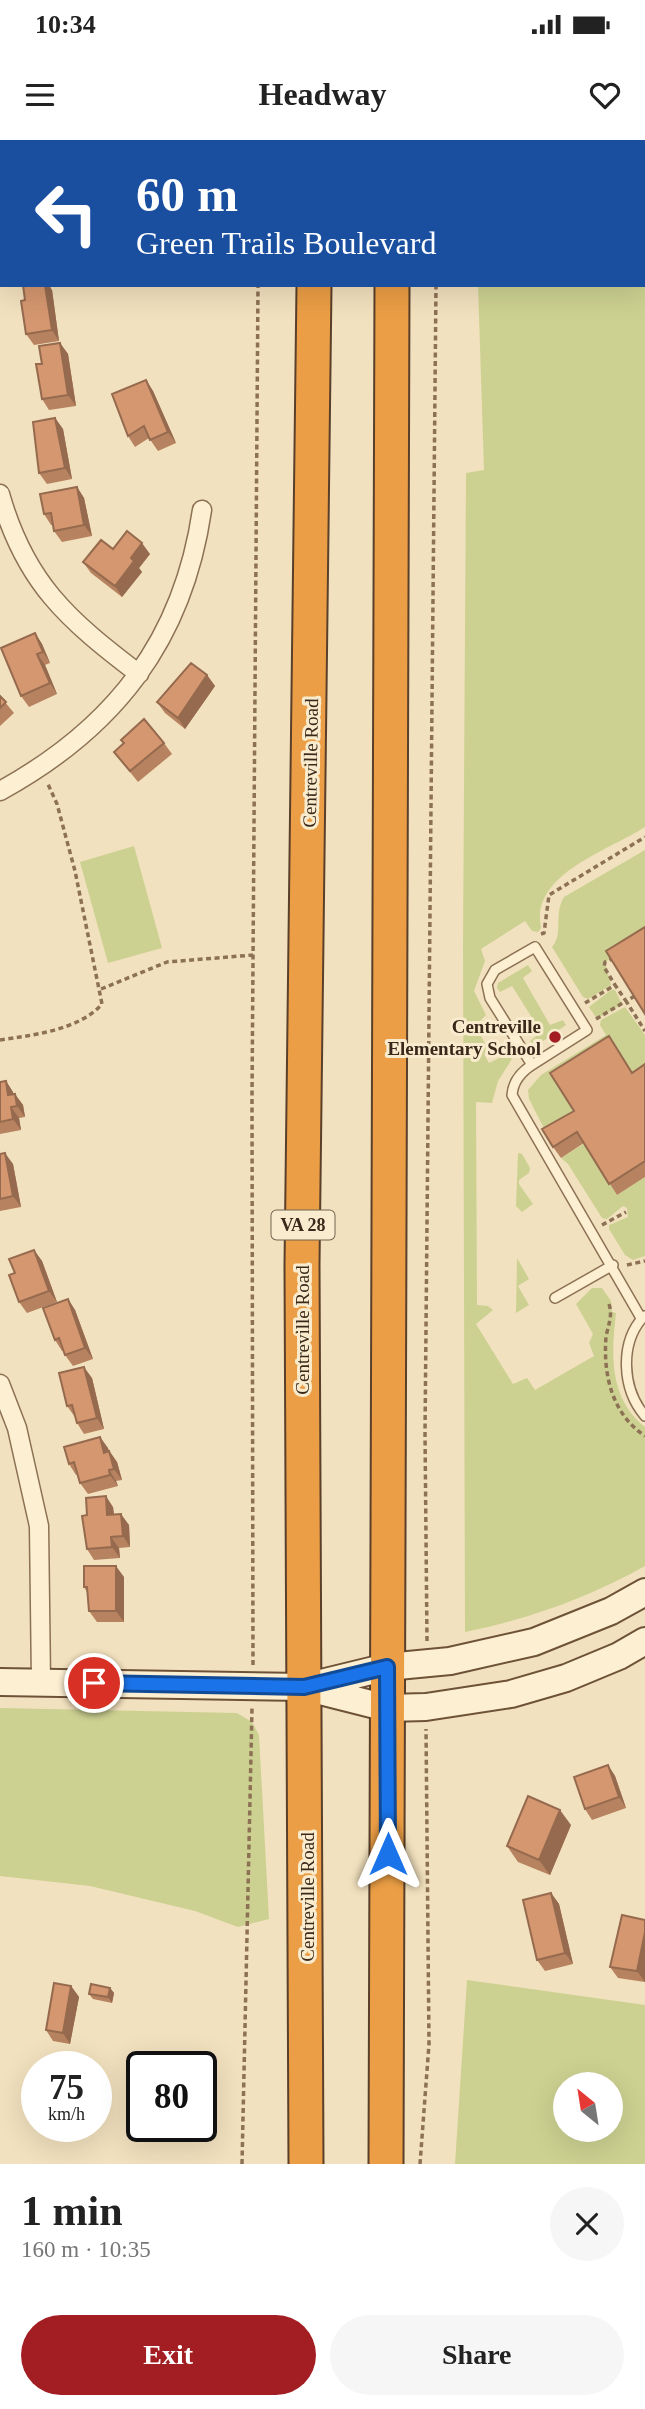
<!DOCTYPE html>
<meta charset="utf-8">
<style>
:root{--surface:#fff;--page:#f6f6f6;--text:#222;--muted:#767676;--accent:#a21e23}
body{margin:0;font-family:Georgia,serif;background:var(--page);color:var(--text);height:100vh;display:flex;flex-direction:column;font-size:26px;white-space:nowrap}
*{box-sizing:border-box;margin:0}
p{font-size:23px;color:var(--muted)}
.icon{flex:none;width:38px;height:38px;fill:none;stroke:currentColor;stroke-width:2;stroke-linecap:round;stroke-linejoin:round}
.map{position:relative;height:2024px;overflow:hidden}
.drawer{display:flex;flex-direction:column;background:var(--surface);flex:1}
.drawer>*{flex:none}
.guide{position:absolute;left:0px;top:0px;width:646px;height:147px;box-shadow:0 7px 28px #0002;background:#1a4fa0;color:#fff;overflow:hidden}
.needle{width:46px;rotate:330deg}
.tools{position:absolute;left:553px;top:1932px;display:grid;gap:14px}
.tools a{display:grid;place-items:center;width:70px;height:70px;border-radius:50%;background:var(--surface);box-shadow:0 7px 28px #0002;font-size:35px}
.speed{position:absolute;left:21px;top:1911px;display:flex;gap:14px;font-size:35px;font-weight:700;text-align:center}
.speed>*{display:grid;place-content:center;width:91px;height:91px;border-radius:50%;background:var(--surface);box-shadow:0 7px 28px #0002;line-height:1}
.speed small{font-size:18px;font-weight:400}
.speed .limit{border:4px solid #111;border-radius:10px;background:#fff;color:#111}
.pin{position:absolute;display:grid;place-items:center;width:60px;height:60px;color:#fff;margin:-30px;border:4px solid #fff;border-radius:50%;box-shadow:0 2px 7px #0007}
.me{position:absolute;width:77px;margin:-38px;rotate:0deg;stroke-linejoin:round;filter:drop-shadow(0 0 5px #0008)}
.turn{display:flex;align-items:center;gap:24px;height:147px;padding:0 21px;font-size:32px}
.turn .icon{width:91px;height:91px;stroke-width:2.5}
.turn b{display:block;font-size:49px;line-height:60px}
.round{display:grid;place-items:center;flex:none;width:74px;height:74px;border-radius:37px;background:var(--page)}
.headline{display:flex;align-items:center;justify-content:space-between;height:119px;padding:0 21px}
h1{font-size:42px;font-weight:700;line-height:52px}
.cta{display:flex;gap:14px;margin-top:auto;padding:14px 21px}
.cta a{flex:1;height:80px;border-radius:42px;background:var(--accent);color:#fff;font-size:28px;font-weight:700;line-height:80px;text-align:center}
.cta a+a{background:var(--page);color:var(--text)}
.status{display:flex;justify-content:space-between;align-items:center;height:49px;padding:0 35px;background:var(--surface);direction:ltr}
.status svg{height:19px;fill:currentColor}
header{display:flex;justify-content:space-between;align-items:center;height:91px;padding:0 21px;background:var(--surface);font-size:32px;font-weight:700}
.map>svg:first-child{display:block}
</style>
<div class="status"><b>10:34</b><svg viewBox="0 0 49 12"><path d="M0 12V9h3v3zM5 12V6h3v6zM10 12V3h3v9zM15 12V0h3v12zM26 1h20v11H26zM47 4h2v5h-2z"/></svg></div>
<header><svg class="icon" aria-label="menu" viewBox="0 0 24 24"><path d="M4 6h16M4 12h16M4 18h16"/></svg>Headway<svg class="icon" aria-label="heart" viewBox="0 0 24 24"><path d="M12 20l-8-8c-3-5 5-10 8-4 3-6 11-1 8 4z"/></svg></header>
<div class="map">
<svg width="645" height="2024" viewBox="0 0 645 2024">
<rect width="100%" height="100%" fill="#f2e1be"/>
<path fill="#ccd191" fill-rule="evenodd" d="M 474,0 L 645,0 L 645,687 C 608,711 530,734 541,788 L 538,792 L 532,791 L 525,781 L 481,809 L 485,821 L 474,851 L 486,875 L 475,886 L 489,910 L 484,914 L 489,923 L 507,914 L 512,919 L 498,941 L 492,963 L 476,962 L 477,1165 L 488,1166 L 493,1170 L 476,1184 L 513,1244 L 527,1238 L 535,1250 L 594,1216 L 589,1203 L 593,1194 L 576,1164 L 592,1148 L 602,1148 L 611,1161 L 612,1172 L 616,1173 C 611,1215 609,1258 645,1287 L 645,1426 C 588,1458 529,1479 465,1492 L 463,804 L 466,333 L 484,330 L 478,145 L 644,145 L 644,2 Z
M 134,706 L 162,808 L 108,823 L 80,722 Z
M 645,710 L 645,799 L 605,822 L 611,845 L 588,859 L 583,857 L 552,807 C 564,794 553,775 564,757 Z
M 528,825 L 532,831 L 523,838 L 550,885 L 563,880 L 566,885 L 536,906 L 530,901 L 541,892 L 512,846 L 500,852 L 497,848 L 498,843 Z
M 611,850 L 615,850 L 622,864 L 597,879 L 589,867 Z
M 625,867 L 645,895 L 645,940 L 550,1000 L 529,959 L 528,950 L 541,935 L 606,895 L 600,885 L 601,880 Z
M 585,1003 L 617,1055 L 645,1037 L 645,1116 L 633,1120 L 625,1115 L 609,1089 L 609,1085 L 628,1077 L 627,1068 L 623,1066 L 607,1079 L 602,1078 L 568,1024 L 561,1018 Z
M 518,1013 L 522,1014 L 530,1028 L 529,1033 L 519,1040 L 519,1044 L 533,1064 L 522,1072 L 516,1066 Z
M 517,1118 L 529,1139 L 518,1146 L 529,1165 L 516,1173 Z
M 0,1568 L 237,1573 L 252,1582 L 259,1595 L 269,1779 L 238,1787 L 195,1771 L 90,1746 L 0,1736 Z
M 467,1840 L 645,1865 L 645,2024 L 455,2024 ZM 565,1944 L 611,1944 L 611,1990 L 565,1990 Z"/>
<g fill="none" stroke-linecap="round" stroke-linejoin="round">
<g stroke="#8d7155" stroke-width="12">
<path id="lane" d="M 532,925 L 490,858 L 487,844 L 495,830 L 535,807 L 587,890 L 532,925 C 521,932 513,942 512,955 L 641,1178
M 555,1158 L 613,1125
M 644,1176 C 619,1203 622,1249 645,1276"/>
</g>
<g stroke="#8d7155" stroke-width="21">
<path id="street" d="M 0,354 C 25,443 68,480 139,534
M 0,651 C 115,588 183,500 202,370
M 0,1244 L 17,1288 L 39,1386 L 41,1542"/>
</g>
<g stroke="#6e5238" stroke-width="30">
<path id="secondary" d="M 0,1542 L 304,1547 L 387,1568 L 426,1567 L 511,1554 L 566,1538 L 619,1516 L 645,1501
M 309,1546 L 387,1527 L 450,1521 L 534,1502 L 611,1471 L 645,1452"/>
</g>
<g stroke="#5a3f2a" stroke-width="37">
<path id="highway" d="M 315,2 L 315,0
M 393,2 L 393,0
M 306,2024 L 302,1125 L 314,145
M 386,2024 L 392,145"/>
</g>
<path stroke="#8d7155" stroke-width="3.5" stroke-dasharray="5 3.5" stroke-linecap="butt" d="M 260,2 L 260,0
M 437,2 L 437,0
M 541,794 L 544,793 L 549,755 L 645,697
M 614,818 L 605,822 L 604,827 L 615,845
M 101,849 L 167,822 L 253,815
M 585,863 L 615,845 L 626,861 L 635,856
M 596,879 L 626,861 L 645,891
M 0,900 C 34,895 79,890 102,864 L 75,731 L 57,664 L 47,642
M 602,1085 L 626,1072
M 627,1125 L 645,1121
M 609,1164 C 613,1176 608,1185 606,1197 C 603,1235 612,1274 645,1296
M 427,1501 L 425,1293 L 436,145
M 253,1525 L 252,957 L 258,145
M 242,2024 L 252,1568
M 420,2024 L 429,1904 L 426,1589"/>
<use href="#lane" stroke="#fcefd2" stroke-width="9"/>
<use href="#street" stroke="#fcefd2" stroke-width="18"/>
<use href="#secondary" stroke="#fcefd2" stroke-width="26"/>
<use href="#highway" stroke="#eb9e45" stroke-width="33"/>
</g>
<path fill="#b78260" d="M 52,150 L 59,201 L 34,205 L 26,194 L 25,160 Z
M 60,203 L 68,214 L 76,266 L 49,270 L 42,259 L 42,224 Z
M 146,240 L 153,251 L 176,303 L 158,311 L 149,298 L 135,307 L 128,296 Z
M 55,278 L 63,289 L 72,339 L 47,344 L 39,333 Z
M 77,347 L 84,358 L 92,396 L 62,402 L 54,391 L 53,385 L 51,385 L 44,374 Z
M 113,409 L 150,414 L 139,428 L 142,432 L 122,457 L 91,433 L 83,422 Z
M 35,493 L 42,504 L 50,523 L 45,525 L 57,554 L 29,567 L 21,556 Z
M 207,535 L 215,546 L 185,589 L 165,573 L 157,562 Z
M 0,556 L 14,573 L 0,586 Z
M 164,603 L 172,614 L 138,642 L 114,612 L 124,604 Z
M 609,896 L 632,933 L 645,925 L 645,1037 L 617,1055 L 584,1003 L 561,1018 L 553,1007 L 574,971 Z
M 6,941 L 14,954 L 23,965 L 25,977 L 19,978 L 21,990 L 0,994 L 0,942 Z
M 0,1014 L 13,1024 L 21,1067 L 0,1071 Z
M 34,1110 L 42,1121 L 57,1162 L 27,1173 L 19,1162 L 15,1133 Z
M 68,1159 L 75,1170 L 93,1219 L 73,1226 L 65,1215 L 64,1210 L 62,1211 L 55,1200 Z
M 92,1238 L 104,1289 L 84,1294 L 77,1283 L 75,1277 L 67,1266 Z
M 100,1297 L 117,1322 L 122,1340 L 116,1341 L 118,1346 L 88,1354 L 80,1343 L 78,1334 L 76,1335 L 69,1324 Z
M 113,1367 L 114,1374 L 129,1385 L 130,1407 L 119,1408 L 120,1418 L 94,1420 L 87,1409 L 87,1375 Z
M 124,1437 L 124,1482 L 97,1482 L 89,1471 L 87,1452 L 84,1447 Z
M 608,1625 L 615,1636 L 626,1668 L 592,1680 L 585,1669 Z
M 571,1685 L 550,1735 L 518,1722 L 507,1706 Z
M 551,1753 L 559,1764 L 573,1824 L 545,1831 L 537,1820 Z
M 645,1780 L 645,1842 L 618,1838 L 610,1827 Z
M 71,1846 L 79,1857 L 70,1904 L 53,1901 L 46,1890 Z
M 110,1848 L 114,1853 L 112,1863 L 93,1859 L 89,1854 Z"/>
<path fill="#956a4e" d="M 45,145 L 49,145 L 52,150 L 59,201 L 52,190 Z
M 60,203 L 68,214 L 76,266 L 68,255 Z
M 146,240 L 153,251 L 176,303 L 168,292 Z
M 55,278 L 63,289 L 72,339 L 65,328 Z
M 77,347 L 84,358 L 92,396 L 84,385 Z
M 142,403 L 150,414 L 139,428 L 142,432 L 122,457 L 115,446 L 131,418 Z
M 35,493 L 42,504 L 50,523 L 43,512 Z
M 37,514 L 45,525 L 57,554 L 50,543 Z
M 207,535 L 215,546 L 185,589 L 178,578 Z
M 6,941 L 13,952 L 16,966 L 8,955 Z
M 15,954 L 23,965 L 25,977 L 17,966 Z
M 11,967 L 19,978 L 21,990 L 13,979 Z
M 5,1013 L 13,1024 L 21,1067 L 13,1056 Z
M 34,1110 L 42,1121 L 57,1162 L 49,1151 Z
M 68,1159 L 75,1170 L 93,1219 L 85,1208 Z
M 84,1227 L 92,1238 L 104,1289 L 97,1278 Z
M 100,1297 L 108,1308 L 112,1324 L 104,1313 Z
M 109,1311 L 117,1322 L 122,1340 L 114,1329 Z
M 109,1330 L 116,1341 L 118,1346 L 110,1335 Z
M 106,1356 L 113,1367 L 115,1386 L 107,1375 Z
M 121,1374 L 129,1385 L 130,1407 L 123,1396 Z
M 111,1397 L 119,1408 L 120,1418 L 112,1407 Z
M 116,1426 L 124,1437 L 124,1482 L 116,1471 Z
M 608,1625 L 615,1636 L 626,1668 L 619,1657 Z
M 560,1670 L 571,1685 L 550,1735 L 539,1720 Z
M 551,1753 L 559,1764 L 573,1824 L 565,1813 Z
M 645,1792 L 645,1842 L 637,1831 Z
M 71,1846 L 79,1857 L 70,1904 L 63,1893 Z
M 110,1848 L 114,1853 L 112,1863 L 108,1857 Z"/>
<path fill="#d59770" stroke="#956a4e" stroke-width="2" d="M 23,145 L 45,145 L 52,190 L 26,194 L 21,161 L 25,160 Z
M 60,203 L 68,255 L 42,259 L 36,224 L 42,224 L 39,206 Z
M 146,240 L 168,292 L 150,300 L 144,286 L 128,296 L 112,254 Z
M 55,278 L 65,328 L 39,333 L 33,282 Z
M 77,347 L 84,385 L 54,391 L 51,373 L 44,374 L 40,354 Z
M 127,391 L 142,403 L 131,418 L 134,421 L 115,446 L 83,422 L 101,400 L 113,409 Z
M 35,493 L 43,512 L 37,514 L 50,543 L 21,556 L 1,508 Z
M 191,523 L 207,535 L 178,578 L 157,562 Z
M 0,556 L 6,562 L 0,568 Z
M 144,579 L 164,603 L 130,631 L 114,612 L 124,603 L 121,600 Z
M 645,787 L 645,874 L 606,811 Z
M 609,896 L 632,933 L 645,924 L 645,1021 L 609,1044 L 577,992 L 553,1007 L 542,989 L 574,971 L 550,933 Z
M 6,941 L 8,955 L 15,954 L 17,966 L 11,967 L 13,979 L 0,982 L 0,942 Z
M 5,1013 L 13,1056 L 0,1059 L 0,1014 Z
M 34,1110 L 49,1151 L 19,1162 L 9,1135 L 15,1133 L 9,1119 Z
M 68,1159 L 85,1208 L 65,1215 L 59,1198 L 55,1200 L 43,1168 Z
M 84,1227 L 97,1278 L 77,1283 L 72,1265 L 67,1266 L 59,1233 Z
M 100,1297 L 104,1313 L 109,1311 L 114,1329 L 109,1330 L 110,1335 L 80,1343 L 74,1322 L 69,1324 L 64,1307 Z
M 106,1356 L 107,1375 L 121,1374 L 123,1396 L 111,1397 L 112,1407 L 87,1409 L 82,1376 L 87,1375 L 86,1358 Z
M 84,1426 L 116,1426 L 116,1471 L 89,1471 L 87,1447 L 84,1447 Z
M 608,1625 L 619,1657 L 585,1669 L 574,1637 Z
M 528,1656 L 560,1670 L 539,1720 L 507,1706 Z
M 551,1753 L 565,1813 L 537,1820 L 523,1760 Z
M 622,1775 L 645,1780 L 645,1792 L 637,1831 L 610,1827 Z
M 54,1843 L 71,1846 L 63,1893 L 46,1890 Z
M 91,1844 L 110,1848 L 108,1857 L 89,1854 Z"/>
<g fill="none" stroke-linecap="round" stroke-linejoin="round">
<g stroke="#114b97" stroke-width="18">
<path id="route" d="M 94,1543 L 304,1547 L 387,1527 L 388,1714"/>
</g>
<use href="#route" stroke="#1a73e8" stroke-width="12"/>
</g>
<circle fill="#a21e23" stroke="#f9ecce" stroke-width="2.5" cx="555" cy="897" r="7"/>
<g text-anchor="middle" stroke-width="6" stroke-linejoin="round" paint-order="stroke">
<rect fill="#f9ecce" stroke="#736451" stroke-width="2" x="271.5" y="1070.5" width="63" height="29" rx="5"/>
<g font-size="18" font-weight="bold" fill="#3a291b">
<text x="303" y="1091">VA 28</text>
</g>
<g font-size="19" fill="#3a291b" stroke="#f9ecce">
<text transform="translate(310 623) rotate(-89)" y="7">Centreville Road</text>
<text transform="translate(302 1190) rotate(-90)" y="7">Centreville Road</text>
<text transform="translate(307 1757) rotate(-90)" y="7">Centreville Road</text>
</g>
<g font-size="19" font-weight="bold" fill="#3a291b" stroke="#f9ecce" text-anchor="end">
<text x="541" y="893">Centreville<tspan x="541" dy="22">Elementary School</tspan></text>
</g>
</g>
</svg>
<div class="tools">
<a><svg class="needle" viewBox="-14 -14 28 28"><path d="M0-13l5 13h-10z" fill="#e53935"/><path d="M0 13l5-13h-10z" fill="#767676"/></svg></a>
</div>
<div class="speed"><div>75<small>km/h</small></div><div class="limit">80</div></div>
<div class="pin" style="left:94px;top:1543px;background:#d93025"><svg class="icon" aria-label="arrive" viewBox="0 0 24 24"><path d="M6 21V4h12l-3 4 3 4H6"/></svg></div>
<svg class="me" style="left:388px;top:1714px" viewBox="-20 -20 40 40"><path d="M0-17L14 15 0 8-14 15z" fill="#1a73e8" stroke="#fff" stroke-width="4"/></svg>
<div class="guide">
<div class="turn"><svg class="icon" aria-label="left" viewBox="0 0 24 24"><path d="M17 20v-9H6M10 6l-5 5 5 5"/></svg><div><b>60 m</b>Green Trails Boulevard</div></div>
</div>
</div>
<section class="drawer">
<div class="headline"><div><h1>1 min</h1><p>160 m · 10:35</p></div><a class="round"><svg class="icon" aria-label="close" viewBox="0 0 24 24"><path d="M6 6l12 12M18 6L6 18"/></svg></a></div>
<div class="cta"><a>Exit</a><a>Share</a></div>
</section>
